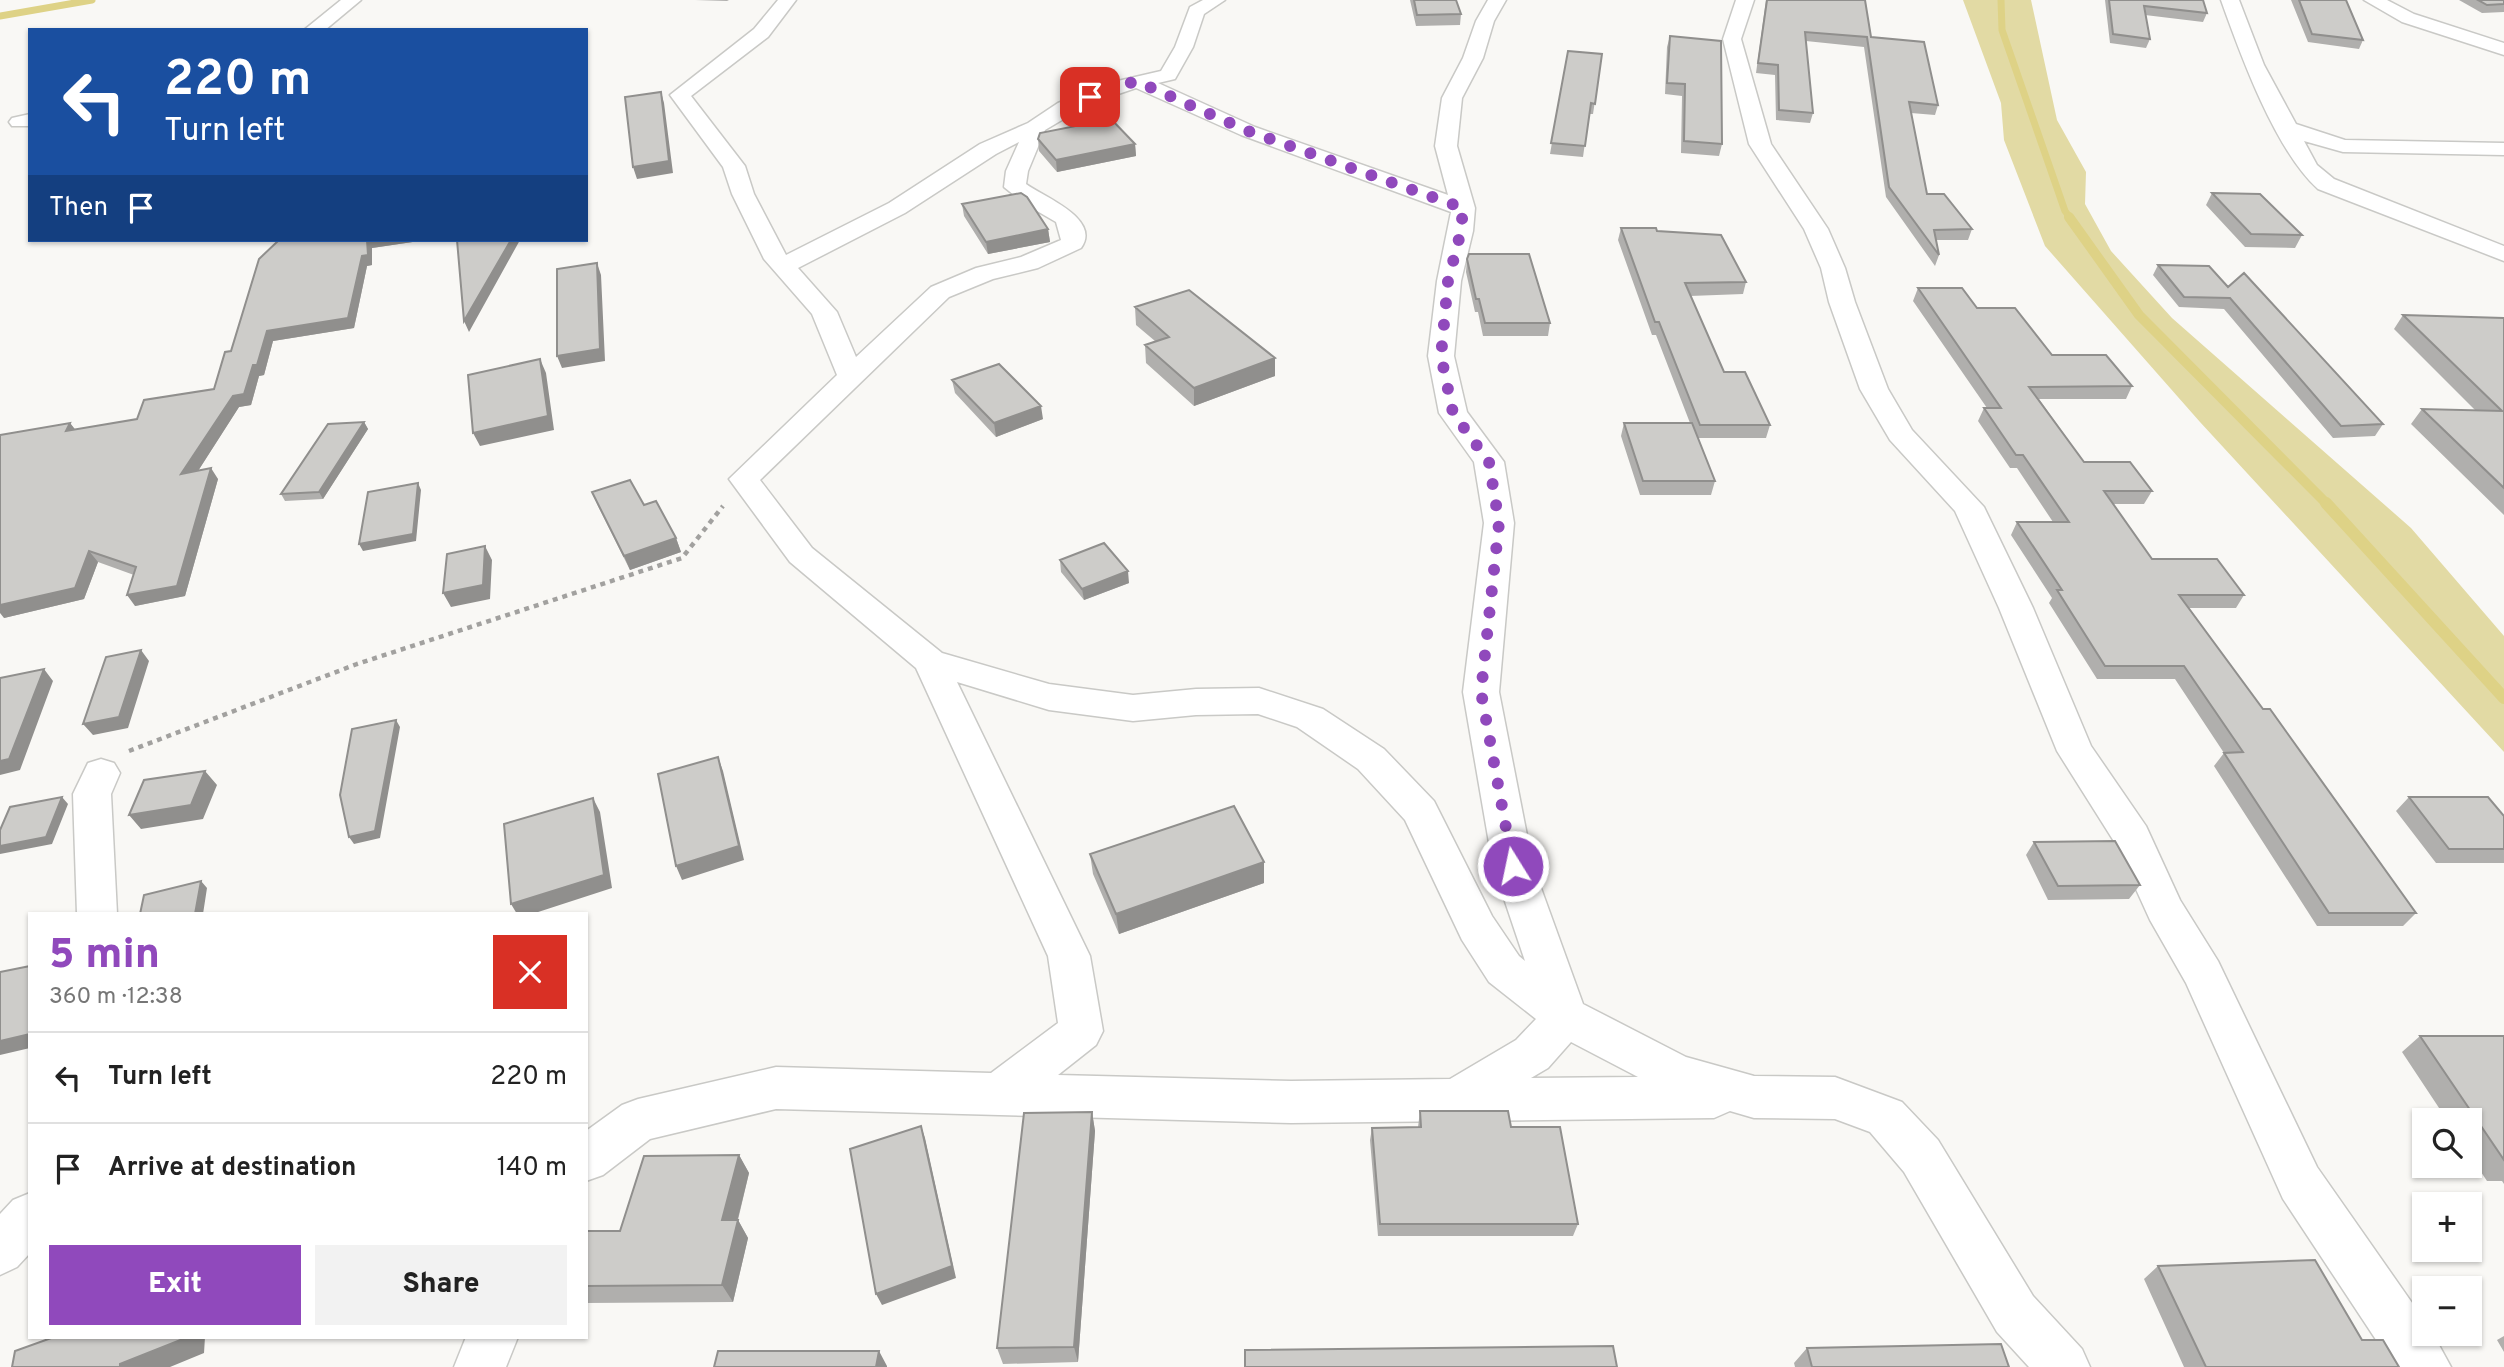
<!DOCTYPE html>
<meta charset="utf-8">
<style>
:root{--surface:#fff;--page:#f2f2f2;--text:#222;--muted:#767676;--line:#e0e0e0;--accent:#9049bc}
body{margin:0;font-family:Overpass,sans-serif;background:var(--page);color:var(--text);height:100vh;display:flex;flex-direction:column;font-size:26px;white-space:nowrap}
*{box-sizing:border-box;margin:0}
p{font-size:23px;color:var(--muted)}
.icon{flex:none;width:38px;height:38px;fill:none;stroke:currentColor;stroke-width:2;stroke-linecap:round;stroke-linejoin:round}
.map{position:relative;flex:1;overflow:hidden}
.panel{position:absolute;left:28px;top:912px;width:560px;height:427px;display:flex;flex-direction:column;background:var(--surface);border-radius:0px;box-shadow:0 2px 5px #0004}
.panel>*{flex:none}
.guide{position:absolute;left:28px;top:28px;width:560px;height:214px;border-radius:0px;box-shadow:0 2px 5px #0004;background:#1a4fa0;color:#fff;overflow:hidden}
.buttons{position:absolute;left:2412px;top:1108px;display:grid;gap:14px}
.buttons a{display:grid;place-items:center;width:70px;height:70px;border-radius:0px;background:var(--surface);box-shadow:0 2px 5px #0004;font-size:35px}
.pin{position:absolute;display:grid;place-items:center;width:60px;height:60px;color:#fff;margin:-30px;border-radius:14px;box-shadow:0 4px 10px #0006}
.me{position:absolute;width:77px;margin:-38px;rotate:350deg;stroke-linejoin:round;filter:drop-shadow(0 0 5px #0008)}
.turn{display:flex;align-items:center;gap:24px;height:147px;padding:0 21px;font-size:32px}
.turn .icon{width:91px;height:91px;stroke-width:2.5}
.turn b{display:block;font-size:49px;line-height:60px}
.then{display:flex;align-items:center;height:66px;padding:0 21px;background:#0003;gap:14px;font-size:26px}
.round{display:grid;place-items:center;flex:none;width:74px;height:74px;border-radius:0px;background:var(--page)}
.overview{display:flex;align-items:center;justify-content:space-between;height:119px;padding:0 21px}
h1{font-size:42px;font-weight:800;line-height:52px;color:var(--accent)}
.button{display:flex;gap:14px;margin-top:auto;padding:14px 21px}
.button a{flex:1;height:80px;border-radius:0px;background:var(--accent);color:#fff;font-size:28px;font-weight:800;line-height:80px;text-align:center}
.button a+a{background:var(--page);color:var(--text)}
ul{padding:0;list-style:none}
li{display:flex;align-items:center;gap:21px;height:91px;padding:0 21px;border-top:2px solid var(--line)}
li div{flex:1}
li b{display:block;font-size:26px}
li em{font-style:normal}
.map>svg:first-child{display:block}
</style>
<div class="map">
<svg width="2504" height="1367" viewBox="0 0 2504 1367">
<rect width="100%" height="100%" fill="#f9f8f5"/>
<path fill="#e2daa4" d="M 1963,0 L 2031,0 L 2057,120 L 2086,172 L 2085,204 L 2111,251 L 2172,318 L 2411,528 L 2504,636 L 2504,752 L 2200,422 L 2045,246 L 2004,140 L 2001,103 Z"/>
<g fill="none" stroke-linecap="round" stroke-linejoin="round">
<path stroke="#ded286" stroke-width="7" d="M 2001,0 L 2002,30 L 2065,211 L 2071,219
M 0,16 L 92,0"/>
<path stroke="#ded286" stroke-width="10" d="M 2069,217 L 2139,315 L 2327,504"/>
<path stroke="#ded286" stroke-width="12" d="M 2326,503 L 2504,698"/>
<g stroke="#c9c9c6" stroke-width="3">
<path id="street" d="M 341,0 L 361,0 L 325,30 L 304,30 Z
M 778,0 L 796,0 L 768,37 L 691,96 L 745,166 L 754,194 L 786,255 L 889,203 L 980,144 L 1028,123 L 1058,103 L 1109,83 L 1161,71 L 1175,47 L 1190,7 L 1203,0 L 1225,0 L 1204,14 L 1193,47 L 1175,79 L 1158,83 L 1255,127 L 1448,195 L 1435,146 L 1442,98 L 1463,58 L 1476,21 L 1488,0 L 1506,0 L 1494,21 L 1483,58 L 1462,98 L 1457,146 L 1475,208 L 1473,231 L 1461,281 L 1454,356 L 1467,412 L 1504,462 L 1514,523 L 1499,692 L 1533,866 L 1583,1004 L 1686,1057 L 1754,1076 L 1835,1077 L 1902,1102 L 1938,1140 L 2033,1296 L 2082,1349 L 2090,1367 L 2029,1367 L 1997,1332 L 1904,1172 L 1870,1132 L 1835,1119 L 1754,1118 L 1730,1111 L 1714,1118 L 1291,1123 L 776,1109 L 650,1139 L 603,1175 L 586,1181 L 586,1131 L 622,1105 L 638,1099 L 776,1067 L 991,1073 L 1058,1023 L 1048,956 L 916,668 L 790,562 L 729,479 L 837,375 L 812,314 L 764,259 L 732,194 L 723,167 L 670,95 L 754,29 ZM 1136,88 L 1241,135 L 1451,212 L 1437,281 L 1428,356 L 1439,413 L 1474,462 L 1484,523 L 1463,692 L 1493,866 L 1525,961 L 1519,956 L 1492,916 L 1434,801 L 1384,749 L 1323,709 L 1259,688 L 1196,689 L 1133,695 L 1049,684 L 942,653 L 812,548 L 760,480 L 949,297 L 993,279 L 1038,268 L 1081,248 C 1102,219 1044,197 1026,184 L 1028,171 L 1045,130 L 1089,104 ZM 1019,142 L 1006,171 L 1004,187 L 1025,204 L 1056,222 L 1061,240 L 1021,257 L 976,268 L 931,287 L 856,357 L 837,312 L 798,268 L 905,213 L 996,154 ZM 957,682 L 1049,710 L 1133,721 L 1196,715 L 1258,714 L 1297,727 L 1358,769 L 1405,820 L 1462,940 L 1489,982 L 1536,1019 L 1516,1040 L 1450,1079 L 1291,1081 L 1058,1075 L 1096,1045 L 1103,1031 L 1090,956 ZM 1571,1042 L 1638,1077 L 1531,1078 L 1548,1068 Z
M 1736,0 L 1754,0 L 1741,39 L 1771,144 L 1828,229 L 1845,268 L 1855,302 L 1888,389 L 1912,430 L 1984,507 L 2033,608 L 2091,746 L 2146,826 L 2180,900 L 2218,961 L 2317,1167 L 2424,1320 L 2424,1334 L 2433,1334 L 2451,1367 L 2394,1367 L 2283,1199 L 2186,983 L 2150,920 L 2115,843 L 2057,751 L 1999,608 L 1955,511 L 1890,440 L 1860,389 L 1829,302 L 1821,268 L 1804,229 L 1749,144 L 1723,39 Z
M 2221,0 L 2239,0 L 2264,65 L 2296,124 L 2345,140 L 2504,143 L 2504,155 L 2343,152 L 2304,141 L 2317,165 L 2334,179 L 2504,246 L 2504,261 L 2318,189 C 2275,150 2241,56 2221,0 Z
M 2364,0 L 2387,0 L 2414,14 L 2504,43 L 2504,55 L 2402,22 Z
M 30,114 L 30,126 L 12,126 L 9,122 L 12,118 Z
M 101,759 L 114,763 L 120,773 L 111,794 L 117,914 L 77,914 L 73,794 L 88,763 Z
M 30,1193 L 30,1253 L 17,1267 L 0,1275 L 0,1214 L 13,1200 Z
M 466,1337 L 518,1337 L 506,1367 L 454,1367 Z"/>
</g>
<path stroke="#a2a19f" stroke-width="4.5" stroke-dasharray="5 5" stroke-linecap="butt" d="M 129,751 L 357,664 L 682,558 L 723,506"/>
<use href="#street" fill="#fff" fill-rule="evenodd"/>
</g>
<path fill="#b0afad" d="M 695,0 L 729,0 L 727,1 Z
M 1410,0 L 1456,0 L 1461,14 L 1460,25 L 1416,26 Z
M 1766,0 L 1865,0 L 1871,37 L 1938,105 L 1935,115 L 1911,113 L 1927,194 L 1972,229 L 1968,240 L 1936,240 L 1939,255 L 1935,266 L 1886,197 L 1864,47 L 1806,41 L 1813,113 L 1810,123 L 1776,120 L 1775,75 L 1756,73 Z
M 2105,0 L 2203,0 L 2207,13 L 2203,22 L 2145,15 L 2150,39 L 2146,48 L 2110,43 Z
M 2291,0 L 2346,0 L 2363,40 L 2359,49 L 2308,42 Z
M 2459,0 L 2504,0 L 2504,12 L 2482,13 Z
M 1670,36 L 1722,144 L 1719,156 L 1681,153 L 1682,96 L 1665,94 L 1667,47 Z
M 1568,51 L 1602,54 L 1593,114 L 1589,114 L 1583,157 L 1550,154 Z
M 1038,139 L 1135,144 L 1136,156 L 1057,172 L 1039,151 Z
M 2212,193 L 2302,235 L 2295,248 L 2245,247 L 2206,205 Z
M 962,204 L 1048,229 L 1050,242 L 988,254 L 964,216 Z
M 1621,228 L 1657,231 L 1746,282 L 1743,294 L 1690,296 L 1724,372 L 1770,425 L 1766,438 L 1698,438 L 1715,481 L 1711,495 L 1640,495 L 1621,436 L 1624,423 L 1690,423 L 1656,335 L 1652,335 L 1618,240 Z
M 279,240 L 426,240 L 372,248 L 372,265 L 367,266 L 354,328 L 273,341 L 264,375 L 259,376 L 251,405 L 239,407 L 198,471 L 218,479 L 185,596 L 135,606 L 134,575 L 98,562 L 84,599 L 4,618 L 70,423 L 75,430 L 137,419 L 214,389 Z
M 1467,259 L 1550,323 L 1548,336 L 1483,336 L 1478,312 L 1475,312 L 1466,272 Z
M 2158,265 L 2228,287 L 2383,424 L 2375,436 L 2333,438 L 2224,309 L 2179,307 L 2153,275 Z
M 1918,288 L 1977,308 L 2052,355 L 2132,386 L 2126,399 L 2039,399 L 2084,462 L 2152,491 L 2144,504 L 2113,504 L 2152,559 L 2244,595 L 2236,608 L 2189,608 L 2263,709 L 2416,913 L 2403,926 L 2317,926 L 2214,766 L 2224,753 L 2175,679 L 2097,679 L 2049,603 L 2052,598 L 2011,535 L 2017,522 L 2053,522 L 2017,468 L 2010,468 L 1978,421 L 1984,408 L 1987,408 L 1913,301 Z
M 1135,307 L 1275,376 L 1194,406 L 1146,363 L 1145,345 L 1155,341 L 1136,325 Z
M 2403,315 L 2504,318 L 2504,515 L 2411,424 L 2422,409 L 2475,410 L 2394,329 Z
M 952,380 L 1043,419 L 996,437 L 955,393 Z
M 364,422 L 368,429 L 323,499 L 285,501 L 281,494 Z
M 592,492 L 644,505 L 676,538 L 681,552 L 630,570 L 598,506 Z
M 1060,560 L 1129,583 L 1084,600 L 1061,572 Z
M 2409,797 L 2504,816 L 2504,863 L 2436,863 L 2396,811 Z
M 2034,842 L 2140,885 L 2129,899 L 2048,900 L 2026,855 Z
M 1090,854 L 1264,883 L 1119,934 L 1093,874 Z
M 2420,1036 L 2504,1036 L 2504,1184 L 2502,1181 L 2487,1181 L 2469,1154 L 2469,1120 L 2447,1120 L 2402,1052 Z
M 1420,1111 L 1511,1127 L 1578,1224 L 1573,1236 L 1378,1236 L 1370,1140 L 1372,1128 L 1418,1127 Z
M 1092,1112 L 1095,1131 L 1078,1362 L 1003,1364 L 997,1348 Z
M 739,1155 L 749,1173 L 738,1220 L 748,1238 L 733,1302 L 586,1303 L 586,1231 L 620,1231 Z
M 2158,1266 L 2362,1340 L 2399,1367 L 2184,1367 L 2144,1279 Z
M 2504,1336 L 2504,1352 L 2497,1340 Z
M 1807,1348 L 2009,1367 L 1795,1367 L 1794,1363 Z"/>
<path fill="#908f8d" d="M 661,92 L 664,103 L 673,173 L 637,179 L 633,167 Z
M 1135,144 L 1136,156 L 1057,172 L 1056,160 Z
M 1048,229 L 1050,242 L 988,254 L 986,242 Z
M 367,240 L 426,240 L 372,248 L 372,265 L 367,266 L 354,328 L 273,341 L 264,375 L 259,376 L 251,405 L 239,407 L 189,485 L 181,474 L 253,365 L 267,331 L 362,256 Z
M 511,240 L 520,240 L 469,332 L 464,321 Z
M 597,263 L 601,275 L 605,361 L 562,368 L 557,356 Z
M 1275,358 L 1275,376 L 1194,406 L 1194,388 Z
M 540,359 L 546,373 L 554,430 L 480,446 L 473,433 Z
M 1041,406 L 1043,419 L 996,437 L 994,423 Z
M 364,422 L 368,429 L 323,499 L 319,492 Z
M 70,423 L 78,433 L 66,431 Z
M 211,468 L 218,479 L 185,596 L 135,606 L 127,595 Z
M 418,483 L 421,490 L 416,541 L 363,551 L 359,544 Z
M 676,538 L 681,552 L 630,570 L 624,556 Z
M 485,546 L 492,560 L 490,599 L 451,607 L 443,593 Z
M 89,551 L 98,562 L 84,599 L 4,618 L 0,613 L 0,605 Z
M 1128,571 L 1129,583 L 1084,600 L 1082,589 Z
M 141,650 L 149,661 L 128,728 L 93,735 L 83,724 Z
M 44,669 L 53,681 L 20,770 L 0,775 L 0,761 Z
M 396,720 L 400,727 L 380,838 L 354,844 L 349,837 Z
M 718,757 L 723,771 L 744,860 L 682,880 L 676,866 Z
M 205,771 L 217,785 L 203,819 L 141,829 L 129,815 Z
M 62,797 L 68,804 L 52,844 L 0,854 L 0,846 Z
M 593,798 L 600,812 L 612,888 L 532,914 L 517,914 L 511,904 Z
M 1264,862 L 1264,883 L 1119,934 L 1116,914 Z
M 201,881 L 207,888 L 203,914 L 195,914 Z
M 30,1034 L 30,1048 L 0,1055 L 0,1041 Z
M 1092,1112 L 1095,1131 L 1078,1362 L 1074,1347 Z
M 921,1126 L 925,1138 L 956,1278 L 882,1305 L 876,1294 Z
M 739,1155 L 749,1173 L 733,1238 L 722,1220 Z
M 738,1220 L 748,1238 L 733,1302 L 722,1285 Z
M 183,1337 L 205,1337 L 204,1353 L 170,1367 L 120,1367 L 120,1364 Z
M 879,1351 L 887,1366 L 887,1367 L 876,1367 Z"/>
<path fill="#cdccc9" stroke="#908f8d" stroke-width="2" d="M 1414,0 L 1456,0 L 1461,14 L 1417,15 Z
M 1767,0 L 1865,0 L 1871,37 L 1924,42 L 1938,105 L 1909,102 L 1927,194 L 1944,194 L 1972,229 L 1934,230 L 1939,255 L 1889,187 L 1867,37 L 1805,32 L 1813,113 L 1779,110 L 1778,65 L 1758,63 Z
M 2109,0 L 2203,0 L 2207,13 L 2144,6 L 2150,39 L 2113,34 Z
M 2299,0 L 2346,0 L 2363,40 L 2312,34 Z
M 2478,0 L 2504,0 L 2504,4 L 2487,5 Z
M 1670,36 L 1721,41 L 1722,144 L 1684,141 L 1685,84 L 1667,83 Z
M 1568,51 L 1602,54 L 1595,104 L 1591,103 L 1585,146 L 1551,143 Z
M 661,92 L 669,161 L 633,167 L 625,97 Z
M 1111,119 L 1135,144 L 1056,160 L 1038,139 L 1040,133 Z
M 1021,193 L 1027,197 L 1048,229 L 986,242 L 962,204 Z
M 2212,193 L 2260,194 L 2302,235 L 2251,234 Z
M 1621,228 L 1656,228 L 1657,231 L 1721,235 L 1746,282 L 1685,283 L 1724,372 L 1745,372 L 1770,425 L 1700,425 L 1659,322 L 1655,322 Z
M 279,240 L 367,240 L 368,255 L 362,256 L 348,318 L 267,331 L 257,365 L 253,365 L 244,394 L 233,396 L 181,474 L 211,468 L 177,586 L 127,595 L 136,567 L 89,551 L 75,588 L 0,605 L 0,435 L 70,423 L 66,431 L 137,419 L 144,400 L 214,389 L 225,352 L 231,351 L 259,259 Z
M 457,240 L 511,240 L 464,321 Z
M 1469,254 L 1529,254 L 1550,323 L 1485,323 L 1479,299 L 1476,299 L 1467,259 Z
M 597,263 L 600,349 L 557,356 L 557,269 Z
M 2158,265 L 2209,266 L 2228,287 L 2244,273 L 2383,424 L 2341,426 L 2230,298 L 2184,297 Z
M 1918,288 L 1962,288 L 1977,308 L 2015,308 L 2052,355 L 2106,355 L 2132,386 L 2029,387 L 2084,462 L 2130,462 L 2152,491 L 2104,491 L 2152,559 L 2217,559 L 2244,595 L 2179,595 L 2263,709 L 2270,709 L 2416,913 L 2329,913 L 2224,753 L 2243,752 L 2184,666 L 2105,666 L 2057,590 L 2062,590 L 2017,522 L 2069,522 L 2023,455 L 2016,455 L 1984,408 L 2001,408 Z
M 1189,290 L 1275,358 L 1194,388 L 1145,345 L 1169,337 L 1135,307 Z
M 2403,315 L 2504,318 L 2504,488 L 2422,409 L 2502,411 Z
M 540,359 L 548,416 L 473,433 L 468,375 Z
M 999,364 L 1041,406 L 994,423 L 952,380 Z
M 364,422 L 319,492 L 281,494 L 328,424 Z
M 1624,423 L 1692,423 L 1715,481 L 1643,481 Z
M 630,480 L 644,505 L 656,501 L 676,538 L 624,556 L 592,492 Z
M 418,483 L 413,534 L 359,544 L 368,492 Z
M 1104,543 L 1128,571 L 1082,589 L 1060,560 Z
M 485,546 L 483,585 L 443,593 L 447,554 Z
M 141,650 L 119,717 L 83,724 L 106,657 Z
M 44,669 L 9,759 L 0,761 L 0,678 Z
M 396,720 L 375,831 L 349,837 L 340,795 L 352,729 Z
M 718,757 L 739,846 L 676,866 L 658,774 Z
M 205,771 L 191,805 L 129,815 L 144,780 Z
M 62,797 L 46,837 L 0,846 L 0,830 L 10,807 Z
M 2409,797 L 2488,797 L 2504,816 L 2504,849 L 2449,849 Z
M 593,798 L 604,875 L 511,904 L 504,824 Z
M 1234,806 L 1264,862 L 1116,914 L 1090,854 Z
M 2115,841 L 2140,885 L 2058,886 L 2034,842 Z
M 201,881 L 195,914 L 140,914 L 144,895 Z
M 30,966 L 30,1034 L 0,1041 L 0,972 Z
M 2420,1036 L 2504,1036 L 2504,1160 Z
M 1420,1111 L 1508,1111 L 1511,1127 L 1560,1127 L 1578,1224 L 1380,1224 L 1372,1128 L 1421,1127 Z
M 1092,1112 L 1074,1347 L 997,1348 L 1024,1113 Z
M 921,1126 L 952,1266 L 876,1294 L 850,1149 Z
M 739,1155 L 722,1220 L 738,1220 L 722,1285 L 586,1286 L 586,1231 L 620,1231 L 644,1156 Z
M 2315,1260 L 2362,1340 L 2383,1340 L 2399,1367 L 2206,1367 L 2158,1266 Z
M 54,1337 L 183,1337 L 183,1339 L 120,1364 L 120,1367 L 12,1367 L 15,1351 Z
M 2001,1344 L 2009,1367 L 1812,1367 L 1807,1348 Z
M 1613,1346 L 1617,1367 L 1245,1367 L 1245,1350 Z
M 718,1351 L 879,1351 L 876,1367 L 714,1367 Z"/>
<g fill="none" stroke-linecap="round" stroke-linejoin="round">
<path stroke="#9049bc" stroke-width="12" stroke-dasharray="0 21.6" d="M 1090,97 L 1136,81 L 1248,131 L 1463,208 L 1461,231 L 1448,281 L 1441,356 L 1453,413 L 1489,462 L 1499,523 L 1481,692 L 1513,866"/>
</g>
</svg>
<div class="buttons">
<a><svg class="icon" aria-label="search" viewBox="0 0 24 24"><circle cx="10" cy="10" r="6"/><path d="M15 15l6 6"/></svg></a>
<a>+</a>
<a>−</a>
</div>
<div class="pin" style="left:1090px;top:97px;background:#d93025"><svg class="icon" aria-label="arrive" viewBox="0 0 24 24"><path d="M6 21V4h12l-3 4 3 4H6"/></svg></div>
<svg class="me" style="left:1513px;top:866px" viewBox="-20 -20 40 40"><circle r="17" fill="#9049bc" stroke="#fff" stroke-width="3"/><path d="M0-11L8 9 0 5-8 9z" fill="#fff"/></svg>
<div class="guide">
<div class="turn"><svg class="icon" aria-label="left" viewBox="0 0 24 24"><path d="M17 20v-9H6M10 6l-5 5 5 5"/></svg><div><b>220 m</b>Turn left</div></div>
<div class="then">Then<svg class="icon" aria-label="arrive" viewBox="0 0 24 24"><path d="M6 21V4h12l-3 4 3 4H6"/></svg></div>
</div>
<section class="panel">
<div class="overview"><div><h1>5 min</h1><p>360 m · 12:38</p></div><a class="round" style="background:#d93025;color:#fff"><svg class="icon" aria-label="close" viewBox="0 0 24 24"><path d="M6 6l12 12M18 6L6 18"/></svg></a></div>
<ul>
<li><svg class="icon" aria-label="left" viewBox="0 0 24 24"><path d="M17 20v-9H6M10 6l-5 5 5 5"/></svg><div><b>Turn left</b></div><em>220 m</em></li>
<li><svg class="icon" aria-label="arrive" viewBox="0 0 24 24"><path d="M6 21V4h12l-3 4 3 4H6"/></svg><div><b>Arrive at destination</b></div><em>140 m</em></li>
</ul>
<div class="button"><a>Exit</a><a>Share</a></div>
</section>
</div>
